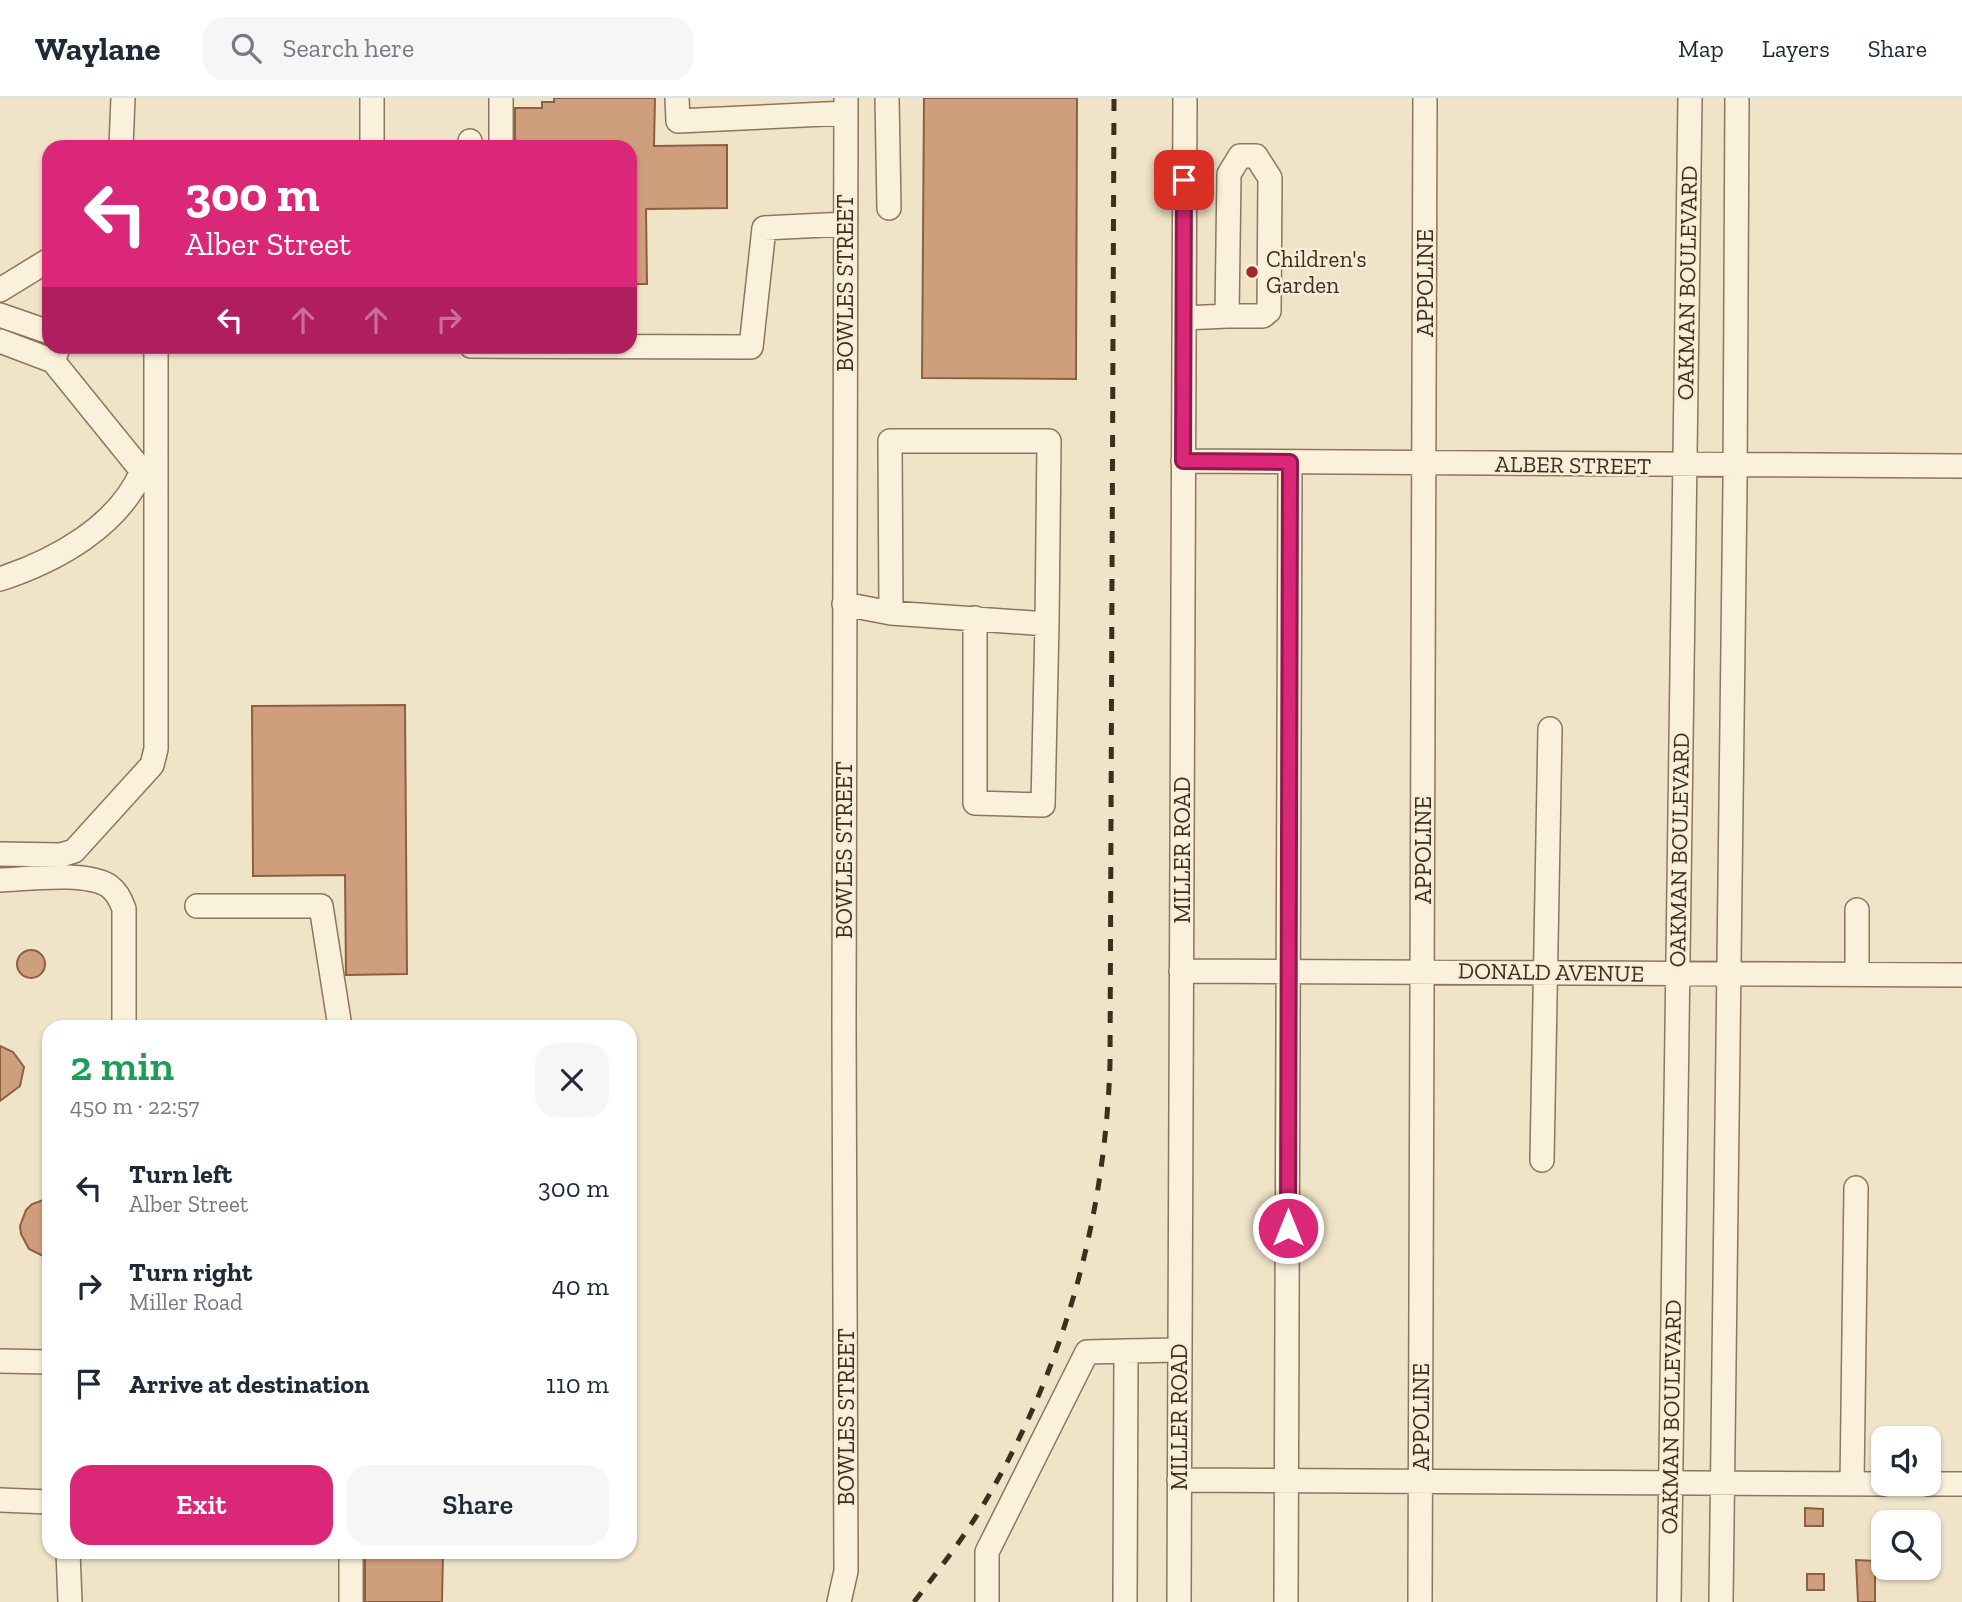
<!DOCTYPE html>
<meta charset="utf-8">
<style>
:root{--surface:#fff;--page:#f6f6f7;--text:#1f2937;--muted:#747a83;--line:#e0e1e3;--accent:#db2777}
body{margin:0;font-family:"Zilla Slab",serif;background:var(--page);color:var(--text);height:100vh;display:flex;flex-direction:column;font-size:26px;white-space:nowrap}
*{box-sizing:border-box;margin:0}
p{font-size:23px;color:var(--muted)}
.icon{flex:none;width:38px;height:38px;fill:none;stroke:currentColor;stroke-width:2;stroke-linecap:round;stroke-linejoin:round}
.map{position:relative;flex:1;overflow:hidden}
.panel{position:absolute;left:42px;top:922px;width:595px;height:539px;display:flex;flex-direction:column;background:var(--surface);border-radius:21px;box-shadow:0 2px 5px #0004}
.panel>*{flex:none}
.top-card{position:absolute;left:42px;top:42px;width:595px;height:214px;border-radius:21px;box-shadow:0 2px 5px #0004;background:#db2777;color:#fff;overflow:hidden}
.tools{position:absolute;left:1871px;top:1328px;display:grid;gap:14px}
.tools a{display:grid;place-items:center;width:70px;height:70px;border-radius:14px;background:var(--surface);box-shadow:0 2px 5px #0004;font-size:35px}
.pin{position:absolute;display:grid;place-items:center;width:60px;height:60px;color:#fff;margin:-30px;border-radius:14px;box-shadow:0 4px 10px #0006}
.me{position:absolute;width:77px;margin:-38px;rotate:0deg;stroke-linejoin:round;filter:drop-shadow(0 0 5px #0008)}
.turn{display:flex;align-items:center;gap:24px;height:147px;padding:0 28px;font-size:32px}
.turn .icon{width:91px;height:91px;stroke-width:2.5}
.turn b{display:block;font-size:49px;line-height:60px}
.lanes{display:flex;align-items:center;height:66px;padding:0 28px;background:#0003;justify-content:center;gap:35px;direction:ltr}
.lanes .off{opacity:.35}
.round{display:grid;place-items:center;flex:none;width:74px;height:74px;border-radius:21px;background:var(--page)}
.head{display:flex;align-items:center;justify-content:space-between;height:119px;padding:0 28px}
h1{font-size:42px;font-weight:600;line-height:52px;color:#1e9e55}
.primary-button{display:flex;gap:14px;margin-top:auto;padding:14px 28px}
.primary-button a{flex:1;height:80px;border-radius:21px;background:var(--accent);color:#fff;font-size:28px;font-weight:600;line-height:80px;text-align:center}
.primary-button a+a{background:var(--page);color:var(--text)}
ul{padding:0;list-style:none}
li{display:flex;align-items:center;gap:21px;height:98px;padding:0 28px}
li div{flex:1}
li b{display:block;font-size:26px}
li em{font-style:normal}
header{display:flex;align-items:center;gap:42px;box-sizing:border-box;height:98px;padding:0 35px;background:var(--surface);border-bottom:2px solid var(--line)}
header strong{font-size:33px}
nav{display:flex;gap:38px;margin-inline-start:auto;font-size:24px}
.search{width:490px;height:63px;background:var(--page);display:flex;align-items:center;gap:18px;box-sizing:border-box;padding:0 24px;border-radius:21px;color:var(--muted);font-size:26px}
.map>svg:first-child{display:block}
</style>
<header>
<strong>Waylane</strong>
<div class="search"><svg class="icon" aria-label="search" viewBox="0 0 24 24"><circle cx="10" cy="10" r="6"/><path d="M15 15l6 6"/></svg>Search here</div>
<nav><a>Map</a><a>Layers</a><a>Share</a></nav>
</header>
<div class="map">
<svg width="1962" height="1504" viewBox="0 0 1962 1504">
<rect width="100%" height="100%" fill="#f0e4c8"/>
<path fill="#cf9f7d" stroke="#8d5f41" stroke-width="2" d="M 554,0 L 655,0 L 654,48 L 727,47 L 727,110 L 646,111 L 647,186 L 630,186 L 630,49 L 515,49 L 515,10 L 542,10 L 542,4 L 554,4 Z
M 924,0 L 1077,0 L 1076,281 L 922,280 Z
M 405,607 L 407,876 L 346,877 L 345,777 L 253,778 L 252,608 Z
M17 866a14 14 0 1 1 28 0a14 14 0 1 1-28 0Z
M 0,948 L 13,954 L 24,969 L 20,988 L 0,1003 Z
M 49,1100 L 49,1161 L 29,1151 L 21,1136 L 20,1128 L 26,1112 L 32,1106 Z
M 1805,1410 L 1823,1411 L 1823,1428 L 1805,1428 Z
M 365,1454 L 443,1454 L 442,1504 L 365,1504 Z
M 1856,1462 L 1875,1463 L 1875,1504 L 1858,1504 Z
M 1807,1476 L 1824,1476 L 1824,1492 L 1807,1492 Z"/>
<g fill="none" stroke-linecap="round" stroke-linejoin="round">
<g stroke="#8d765c" stroke-width="26">
<path id="minor" d="M 677,0 L 678,23 L 846,15
M 887,0 L 889,110
M 470,43 L 471,49
M 121,49 L 123,0
M 372,49 L 372,0
M 501,49 L 501,0
M 1240,58 L 1256,58 L 1270,80 L 1269,213 L 1263,218 L 1227,218 L 1229,76 Z
M 0,192 L 49,162
M 0,217 L 49,234
M 1184,220 L 1227,218
M 0,243 L 53,263
M 471,248 L 751,249 L 764,130 L 845,126
M 1183,363 L 1962,368
M 0,481 C 55,463 118,429 142,373 L 53,263 L 59,248
M 844,506 L 891,515 L 1047,526 L 1049,343 L 890,343 L 891,515
M 975,520 L 975,705 L 1043,707 L 1047,526
M 0,756 L 61,757 L 74,753 L 152,667 L 156,651 L 156,248
M 0,782 C 28,781 85,773 109,788 C 117,794 121,802 124,811 L 124,929
M 197,808 L 321,808 L 340,929
M 1857,812 L 1857,876
M 1181,873 L 1962,877
M 1542,1062 L 1550,631
M 1126,1253 L 1179,1252
M 0,1263 L 49,1264
M 1179,1382 L 1883,1386
M 1852,1386 L 1856,1090
M 1928,1386 L 1962,1386
M 0,1402 L 49,1404
M 68,1454 L 70,1504
M 351,1504 L 351,1454
M 839,1504 L 846,1473 L 844,927 L 846,0
M 987,1504 L 987,1454 L 1087,1254 L 1126,1253 L 1125,1504
M 1179,1504 L 1185,0
M 1286,1504 L 1290,364
M 1420,1504 L 1425,0
M 1669,1504 L 1690,0
M 1721,1504 L 1735,387 L 1737,0"/>
</g>
<use href="#minor" stroke="#faf1dc" stroke-width="23"/>
<path stroke="#3d2e20" stroke-width="5" stroke-dasharray="12 12" stroke-linecap="butt" d="M 914,1504 C 938,1473 962,1442 982,1409 C 1063,1274 1105,1122 1110,966 L 1114,0"/>
</g>
<g fill="none" stroke-linecap="round" stroke-linejoin="round">
<g stroke="#8e194d" stroke-width="18">
<path id="route" d="M 1184,82 L 1183,363 L 1290,364 L 1288,1130"/>
</g>
<use href="#route" stroke="#db2777" stroke-width="12"/>
</g>
<circle fill="#9e2a2b" stroke="#f7eed8" stroke-width="2.5" cx="1252" cy="174" r="7"/>
<g text-anchor="middle" stroke-width="5" stroke-linejoin="round" paint-order="stroke">
<g font-size="23" fill="#3d2e20" stroke="#f7eed8" text-anchor="start">
<text x="1266" y="169">Children's<tspan x="1266" dy="26">Garden</tspan></text>
</g>
<g font-size="23" fill="#3d2e20" stroke="#f7eed8">
<text transform="translate(845 185) rotate(-90)" y="8">BOWLES STREET</text>
<text transform="translate(1425 185) rotate(-90)" y="8">APPOLINE</text>
<text transform="translate(1687 185) rotate(-89)" y="8">OAKMAN BOULEVARD</text>
<text transform="translate(1573 367) rotate(1)" y="8">ALBER STREET</text>
<text transform="translate(844 752) rotate(-90)" y="8">BOWLES STREET</text>
<text transform="translate(1182 752) rotate(-90)" y="8">MILLER ROAD</text>
<text transform="translate(1423 752) rotate(-90)" y="8">APPOLINE</text>
<text transform="translate(1679 752) rotate(-89)" y="8">OAKMAN BOULEVARD</text>
<text transform="translate(1551 874) rotate(1)" y="8">DONALD AVENUE</text>
<text transform="translate(846 1319) rotate(-90)" y="8">BOWLES STREET</text>
<text transform="translate(1179 1319) rotate(-90)" y="8">MILLER ROAD</text>
<text transform="translate(1421 1319) rotate(-90)" y="8">APPOLINE</text>
<text transform="translate(1671 1319) rotate(-89)" y="8">OAKMAN BOULEVARD</text>
</g>
</g>
</svg>
<div class="tools">
<a><svg class="icon" aria-label="sound" viewBox="0 0 24 24"><path d="M4 9h4l5-4v14l-5-4H4zM17 9q2 3 0 6"/></svg></a>
<a><svg class="icon" aria-label="search" viewBox="0 0 24 24"><circle cx="10" cy="10" r="6"/><path d="M15 15l6 6"/></svg></a>
</div>
<div class="pin" style="left:1184px;top:82px;background:#d93025"><svg class="icon" aria-label="arrive" viewBox="0 0 24 24"><path d="M6 21V4h12l-3 4 3 4H6"/></svg></div>
<svg class="me" style="left:1288px;top:1130px" viewBox="-20 -20 40 40"><circle r="17" fill="#db2777" stroke="#fff" stroke-width="3"/><path d="M0-11L8 9 0 5-8 9z" fill="#fff"/></svg>
<div class="top-card">
<div class="turn"><svg class="icon" aria-label="left" viewBox="0 0 24 24"><path d="M17 20v-9H6M10 6l-5 5 5 5"/></svg><div><b>300 m</b>Alber Street</div></div>
<div class="lanes"><svg class="icon" aria-label="left" viewBox="0 0 24 24"><path d="M17 20v-9H6M10 6l-5 5 5 5"/></svg><svg class="icon off" aria-label="ahead" viewBox="0 0 24 24"><path d="M12 20V5M6 11l6-6 6 6"/></svg><svg class="icon off" aria-label="ahead" viewBox="0 0 24 24"><path d="M12 20V5M6 11l6-6 6 6"/></svg><svg class="icon off" aria-label="right" viewBox="0 0 24 24"><path d="M7 20v-9h11M14 6l5 5-5 5"/></svg></div>
</div>
<section class="panel">
<div class="head"><div><h1>2 min</h1><p>450 m · 22:57</p></div><a class="round"><svg class="icon" aria-label="close" viewBox="0 0 24 24"><path d="M6 6l12 12M18 6L6 18"/></svg></a></div>
<ul>
<li><svg class="icon" aria-label="left" viewBox="0 0 24 24"><path d="M17 20v-9H6M10 6l-5 5 5 5"/></svg><div><b>Turn left</b><p>Alber Street</p></div><em>300 m</em></li>
<li><svg class="icon" aria-label="right" viewBox="0 0 24 24"><path d="M7 20v-9h11M14 6l5 5-5 5"/></svg><div><b>Turn right</b><p>Miller Road</p></div><em>40 m</em></li>
<li><svg class="icon" aria-label="arrive" viewBox="0 0 24 24"><path d="M6 21V4h12l-3 4 3 4H6"/></svg><div><b>Arrive at destination</b></div><em>110 m</em></li>
</ul>
<div class="primary-button"><a>Exit</a><a>Share</a></div>
</section>
</div>
